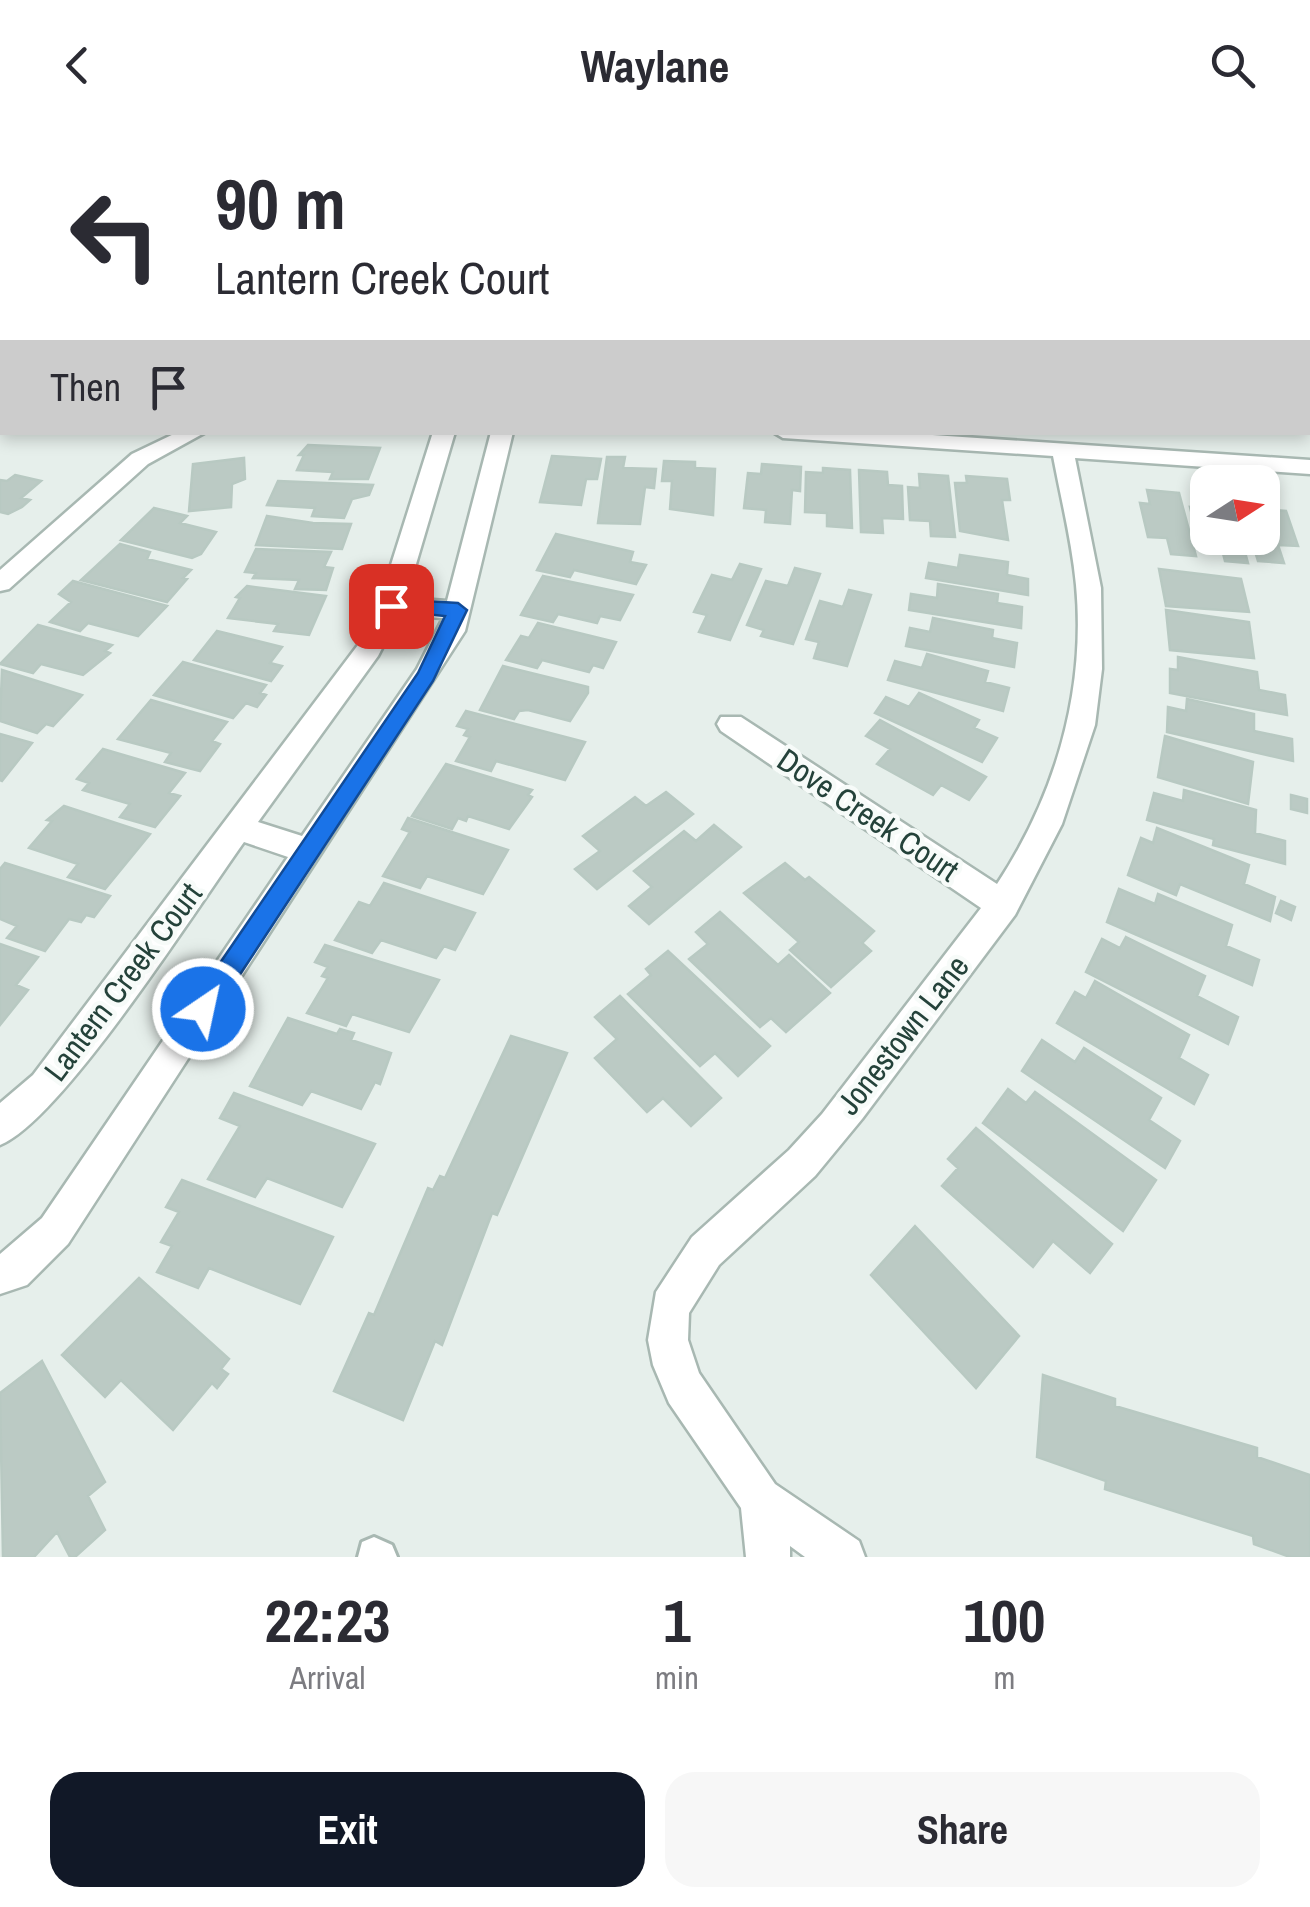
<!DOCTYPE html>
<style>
:root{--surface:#fff;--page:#f7f7f7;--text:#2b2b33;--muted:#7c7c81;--accent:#111827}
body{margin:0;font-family:"Archivo Narrow",sans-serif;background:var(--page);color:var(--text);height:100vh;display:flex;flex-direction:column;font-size:38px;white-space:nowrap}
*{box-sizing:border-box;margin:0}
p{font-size:32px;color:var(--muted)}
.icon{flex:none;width:55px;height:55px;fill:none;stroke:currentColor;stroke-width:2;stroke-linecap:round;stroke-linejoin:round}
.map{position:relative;height:1427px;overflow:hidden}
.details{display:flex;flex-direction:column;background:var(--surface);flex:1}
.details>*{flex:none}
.banner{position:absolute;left:0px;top:0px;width:1310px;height:305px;box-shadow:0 5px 15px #0003;background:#fff;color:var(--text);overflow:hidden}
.needle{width:65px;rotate:78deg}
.tools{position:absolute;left:1190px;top:335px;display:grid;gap:20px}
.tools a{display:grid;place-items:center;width:90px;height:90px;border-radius:20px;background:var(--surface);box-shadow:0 5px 15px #0003;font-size:50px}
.pin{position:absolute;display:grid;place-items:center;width:85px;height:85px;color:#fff;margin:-42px;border-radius:20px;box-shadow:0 5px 15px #0006}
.me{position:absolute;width:110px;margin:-55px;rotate:34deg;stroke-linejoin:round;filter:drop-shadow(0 0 8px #0008)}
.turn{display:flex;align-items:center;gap:35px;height:210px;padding:0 50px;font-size:45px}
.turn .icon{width:130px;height:130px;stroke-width:2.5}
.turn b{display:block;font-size:70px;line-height:85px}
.then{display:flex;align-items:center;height:95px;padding:0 50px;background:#0003;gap:20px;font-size:38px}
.eta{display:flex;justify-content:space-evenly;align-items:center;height:170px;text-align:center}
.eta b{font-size:60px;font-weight:700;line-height:70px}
.button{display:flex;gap:20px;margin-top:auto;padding:20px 50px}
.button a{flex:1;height:115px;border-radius:30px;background:var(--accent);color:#fff;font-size:40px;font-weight:700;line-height:115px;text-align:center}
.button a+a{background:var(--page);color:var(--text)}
header{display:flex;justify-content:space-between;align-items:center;height:130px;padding:0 50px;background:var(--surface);font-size:45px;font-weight:700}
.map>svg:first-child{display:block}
</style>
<header><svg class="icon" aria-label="back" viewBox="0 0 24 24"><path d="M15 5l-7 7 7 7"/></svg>Waylane<svg class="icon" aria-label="search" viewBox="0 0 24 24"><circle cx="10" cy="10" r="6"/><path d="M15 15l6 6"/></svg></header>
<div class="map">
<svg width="1310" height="1427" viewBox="0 0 1310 1427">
<rect width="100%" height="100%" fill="#e6efeb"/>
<path fill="#bbcac4" stroke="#b8c9c2" stroke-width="2.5" d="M 308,315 L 380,318 L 368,349 L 330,349 L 333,342 L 297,340 L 304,325 L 299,325 Z
M 552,326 L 601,329 L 597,349 L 586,349 L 581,375 L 540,372 Z
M 607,327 L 625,327 L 623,338 L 656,339 L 654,358 L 645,357 L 640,394 L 598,393 Z
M 244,328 L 245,349 L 232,354 L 231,377 L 189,381 L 193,334 Z
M 664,331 L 695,332 L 695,338 L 715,339 L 713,385 L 670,379 L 672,351 L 662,351 Z
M 762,334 L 801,337 L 800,361 L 792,360 L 790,394 L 765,392 L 766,380 L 744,378 L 748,343 L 761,344 Z
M 823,338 L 850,340 L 852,398 L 827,396 L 827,383 L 805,382 L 806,342 L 823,343 Z
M 859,340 L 887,342 L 888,355 L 902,356 L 903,389 L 882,388 L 883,403 L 861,402 Z
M 919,344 L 948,346 L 955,407 L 931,406 L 930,391 L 910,390 L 908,357 L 920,358 Z
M 15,345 L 41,351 L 21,368 L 30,370 L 22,377 L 8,384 L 0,382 L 0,350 L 7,351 Z
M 966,346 L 1007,349 L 1010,370 L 1002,370 L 1008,410 L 960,401 L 955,353 L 967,353 Z
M 278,351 L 373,355 L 369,365 L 352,369 L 344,388 L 312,386 L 315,378 L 267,375 Z
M 1147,360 L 1179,363 L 1196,426 L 1171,424 L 1167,408 L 1148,407 L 1140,373 L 1150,374 Z
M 1196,363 L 1208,364 L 1208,408 L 1241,408 L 1248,433 L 1225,431 L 1220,412 L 1198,410 L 1190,377 L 1200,378 Z
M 1262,369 L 1271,370 L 1274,380 L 1286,381 L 1298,416 L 1278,415 L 1284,433 L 1258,431 L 1251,408 L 1262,408 Z
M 154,378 L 187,386 L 180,393 L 216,402 L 201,424 L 192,428 L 121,410 Z
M 267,386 L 313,393 L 351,394 L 342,419 L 256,415 Z
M 556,404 L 633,422 L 630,432 L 646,435 L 636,454 L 574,440 L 570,447 L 537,440 Z
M 120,414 L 150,422 L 147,429 L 191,440 L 183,448 L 187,449 L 167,472 L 81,450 Z
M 256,419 L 331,422 L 324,437 L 333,438 L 326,460 L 295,459 L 299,450 L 253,448 L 256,443 L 245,442 Z
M 960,425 L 1008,432 L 1007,445 L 1028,449 L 1028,465 L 926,448 L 929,433 L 958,438 Z
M 740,434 L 761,439 L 730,510 L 699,502 L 707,485 L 694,482 L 712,445 L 732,450 Z
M 795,438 L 820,444 L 793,514 L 761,506 L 764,500 L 747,495 L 766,451 L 788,456 Z
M 1159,439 L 1241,449 L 1249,482 L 1166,476 Z
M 543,446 L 633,465 L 620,490 L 600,486 L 597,493 L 558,484 L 553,492 L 521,485 Z
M 73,451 L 167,476 L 138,506 L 88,493 L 80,501 L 50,492 L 71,472 L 59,464 Z
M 938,454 L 998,464 L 997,473 L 1022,477 L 1021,498 L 909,480 L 911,464 L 937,468 Z
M 247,456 L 326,466 L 309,505 L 274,501 L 278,494 L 228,488 L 240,468 L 236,467 Z
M 849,460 L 871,465 L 847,536 L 814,528 L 819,512 L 806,509 L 820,471 L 843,477 Z
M 1166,480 L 1249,492 L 1254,528 L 1170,520 Z
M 933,488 L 993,500 L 992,508 L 1017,513 L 1014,537 L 906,516 L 910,498 L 930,502 Z
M 538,493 L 616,512 L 603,538 L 593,535 L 589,542 L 542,530 L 537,538 L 506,530 L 521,506 L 529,508 Z
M 38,495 L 112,515 L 105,521 L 110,523 L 83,545 L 41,534 L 33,543 L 0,534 Z
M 217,501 L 282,517 L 270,533 L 282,536 L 271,551 L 194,530 Z
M 927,524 L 988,541 L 985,552 L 1009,558 L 1003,581 L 888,550 L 895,531 L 922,538 Z
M 1178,527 L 1257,542 L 1259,560 L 1285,565 L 1287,585 L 1170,563 L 1170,539 L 1178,540 Z
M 183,532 L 266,555 L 260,563 L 266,565 L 257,577 L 246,573 L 233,588 L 154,565 Z
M 503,536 L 588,557 L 588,563 L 570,591 L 528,580 L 519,581 L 514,589 L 480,580 Z
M 2,540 L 82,565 L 53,596 L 46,594 L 37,603 L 0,591 Z
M 919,563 L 979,590 L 974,598 L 997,608 L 982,632 L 875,583 L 886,567 L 909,577 Z
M 1187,569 L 1254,584 L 1254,601 L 1292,609 L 1293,631 L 1167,602 L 1168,577 L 1186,581 Z
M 151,570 L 227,592 L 212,611 L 220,614 L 200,641 L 165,632 L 171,623 L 118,609 Z
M 466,581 L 585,612 L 565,650 L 496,631 L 491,641 L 456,631 L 470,607 L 464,605 L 468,599 L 457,596 Z
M 880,590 L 986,647 L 969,670 L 941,655 L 933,665 L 877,634 L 890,619 L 866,606 Z
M 0,604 L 32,613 L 2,651 L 0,650 Z
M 1165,606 L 1253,632 L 1248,674 L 1158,647 Z
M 103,619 L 185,643 L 169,663 L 180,666 L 155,697 L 120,687 L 130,674 L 83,660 L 89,653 L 77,649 Z
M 446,634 L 532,660 L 528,665 L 532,667 L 509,699 L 468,686 L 466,691 L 458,688 L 452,699 L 412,686 Z
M 1184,660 L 1256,680 L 1255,703 L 1285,711 L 1285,734 L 1213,715 L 1214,709 L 1147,690 L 1154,663 L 1183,671 Z
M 666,662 L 693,684 L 597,759 L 575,739 L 600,721 L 583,706 L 635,667 L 646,676 Z
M 1291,665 L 1307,669 L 1307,683 L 1291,679 Z
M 64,676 L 150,704 L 105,759 L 68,747 L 78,734 L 29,718 L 52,691 L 47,690 Z
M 408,688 L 508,720 L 483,764 L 427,746 L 420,758 L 383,746 L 410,702 L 402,699 Z
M 714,695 L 741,717 L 649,794 L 629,776 L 652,757 L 634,741 L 684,701 L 696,711 Z
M 1157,698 L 1249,735 L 1244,754 L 1275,767 L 1270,791 L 1180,754 L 1176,765 L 1128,745 L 1141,708 L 1153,713 Z
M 5,733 L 110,766 L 94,787 L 86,785 L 81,792 L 69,789 L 45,821 L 7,808 L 17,796 L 0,789 L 0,739 Z
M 785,733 L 805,750 L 809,747 L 874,801 L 862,813 L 871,821 L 831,857 L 790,820 L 799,812 L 744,763 Z
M 384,753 L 475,783 L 455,820 L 444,816 L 436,828 L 381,810 L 372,823 L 335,810 L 359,772 L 370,776 Z
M 1119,759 L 1155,774 L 1158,764 L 1232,795 L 1226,816 L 1259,830 L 1252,855 L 1107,792 Z
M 1281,771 L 1295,777 L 1291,790 L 1276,783 Z
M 720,782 L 778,835 L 789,825 L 830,863 L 786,902 L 771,888 L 760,897 L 689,829 L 708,814 L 696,802 Z
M 1126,807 L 1205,846 L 1197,866 L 1238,887 L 1228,914 L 1086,842 L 1102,809 L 1120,818 Z
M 0,814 L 38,827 L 16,855 L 28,860 L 0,895 Z
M 325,815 L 439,850 L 409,902 L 352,884 L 346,896 L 307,883 L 328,848 L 322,846 L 328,837 L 315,832 Z
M 668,821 L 770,916 L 738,946 L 715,923 L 700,936 L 628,864 L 651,845 L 646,839 Z
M 1095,851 L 1189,905 L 1179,928 L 1208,945 L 1194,974 L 1057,893 L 1075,862 L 1086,868 Z
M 620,866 L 721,968 L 691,996 L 663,968 L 647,982 L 595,928 L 617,909 L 595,887 Z
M 288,888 L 337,904 L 340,899 L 354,903 L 351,910 L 391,923 L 380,954 L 375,952 L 361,979 L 311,961 L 302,975 L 250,956 Z
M 511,906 L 567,923 L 497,1085 L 492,1083 L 442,1215 L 435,1211 L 403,1290 L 334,1261 L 369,1183 L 374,1185 L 428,1058 L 433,1060 L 440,1046 L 445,1048 Z
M 1042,910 L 1075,932 L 1084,918 L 1161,968 L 1149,990 L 1180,1011 L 1165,1038 L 1022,941 Z
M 1008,959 L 1026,973 L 1035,962 L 1156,1050 L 1123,1101 L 983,993 Z
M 234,963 L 375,1014 L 342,1077 L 267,1048 L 255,1067 L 208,1049 L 240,996 L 220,988 Z
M 976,998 L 1112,1114 L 1090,1143 L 1053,1111 L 1033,1137 L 942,1056 L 958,1038 L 948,1029 Z
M 182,1050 L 333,1107 L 300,1174 L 209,1138 L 198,1158 L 157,1142 L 172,1116 L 161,1112 L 179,1082 L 166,1077 Z
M 915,1096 L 1019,1206 L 976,1258 L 871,1145 Z
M 139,1148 L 229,1229 L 221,1239 L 228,1244 L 217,1258 L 212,1253 L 173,1300 L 121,1250 L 105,1267 L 62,1225 Z
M 42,1231 L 105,1352 L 88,1366 L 105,1400 L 75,1427 L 70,1427 L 57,1402 L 34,1427 L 3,1427 L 0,1263 Z
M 1043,1245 L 1115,1269 L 1115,1276 L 1257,1318 L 1257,1327 L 1310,1345 L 1310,1427 L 1290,1427 L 1254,1414 L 1253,1406 L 1105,1359 L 1106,1351 L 1037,1327 Z"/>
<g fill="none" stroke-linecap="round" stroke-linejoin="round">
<g stroke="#a8b8b2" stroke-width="6">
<path id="lane" d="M 1067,0 L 1079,0 L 1079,2 L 1068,2 Z
M 1308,67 L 1310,68 L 1310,76 L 1308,75 Z
M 1308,106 L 1310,106 L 1310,114 L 1308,114 Z
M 374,1407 L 392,1415 L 397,1427 L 358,1427 L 362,1412 Z"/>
</g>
<g stroke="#a8b8b2" stroke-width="5">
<path id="street" d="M 1190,0 L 1211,0 L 1213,2 L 1192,2 Z
M 1308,33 L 1310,34 L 1310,44 L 1308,43 Z
M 0,103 L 2,103 L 2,113 L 0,113 Z
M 178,302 L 206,302 L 148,334 L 9,459 L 0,461 L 0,440 L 132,324 Z
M 433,302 L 455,302 L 406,468 L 447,471 L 491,302 L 513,302 L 465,501 L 68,1114 L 27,1155 L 0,1164 L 0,1124 L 42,1088 L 288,727 L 244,712 C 198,776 62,990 0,1015 L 0,973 L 33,945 L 358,515 L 378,476 ZM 399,485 L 443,488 L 417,539 L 302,706 L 258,692 L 378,526 Z
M 773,302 L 888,302 L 1310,330 L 1310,344 L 1075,328 L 1101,458 L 1102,539 L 1095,595 L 1062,694 L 1015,785 L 862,989 L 815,1046 L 719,1135 L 689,1183 L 688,1210 L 699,1243 L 775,1354 L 859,1411 L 865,1427 L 805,1427 L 790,1416 L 790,1427 L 746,1427 L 741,1378 L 669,1273 L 653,1235 L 648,1210 L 656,1162 L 692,1107 L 789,1020 L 822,984 L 981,778 L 721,601 L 717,594 L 721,587 L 741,587 L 997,754 C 1055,666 1086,562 1076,455 C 1072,412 1061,369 1053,326 L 783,308 Z"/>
</g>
<g stroke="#a4bbb3" stroke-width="5">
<path id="secondary" d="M 1308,209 L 1310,209 L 1310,221 L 1308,221 Z
M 2,228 L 2,240 L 0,241 L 0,229 Z
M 1308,233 L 1310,233 L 1310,245 L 1308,245 Z"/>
</g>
<use href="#lane" fill="#fff" fill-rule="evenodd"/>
<use href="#street" fill="#fff" fill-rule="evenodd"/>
<use href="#secondary" fill="#fff" fill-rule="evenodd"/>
</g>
<path fill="#1a73e8" stroke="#114b97" stroke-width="2.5" d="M 391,469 L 458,473 L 467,480 L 433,551 L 212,887 L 194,887 L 190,879 L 194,871 L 418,543 L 445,486 L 385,480 L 382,476 Z"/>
<g text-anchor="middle" stroke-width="9" stroke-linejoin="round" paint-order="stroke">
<g font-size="32" fill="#24423a" stroke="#f7fbf9">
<text transform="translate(868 685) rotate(34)" y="11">Dove Creek Court</text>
<text transform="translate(123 852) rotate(-53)" y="11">Lantern Creek Court</text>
<text transform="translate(903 905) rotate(-52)" y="11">Jonestown Lane</text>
</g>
</g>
</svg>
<div class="tools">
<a><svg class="needle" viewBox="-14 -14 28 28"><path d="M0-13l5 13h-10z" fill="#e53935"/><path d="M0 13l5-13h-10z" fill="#7c7c81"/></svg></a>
</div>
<div class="pin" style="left:391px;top:476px;background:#d93025"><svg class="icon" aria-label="arrive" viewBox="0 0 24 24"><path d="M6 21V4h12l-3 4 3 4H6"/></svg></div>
<svg class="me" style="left:203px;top:879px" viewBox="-20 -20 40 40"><circle r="17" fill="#1a73e8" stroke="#fff" stroke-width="3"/><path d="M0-11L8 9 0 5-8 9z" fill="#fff"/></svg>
<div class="banner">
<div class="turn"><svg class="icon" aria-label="left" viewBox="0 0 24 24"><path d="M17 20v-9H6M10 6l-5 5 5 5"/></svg><div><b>90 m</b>Lantern Creek Court</div></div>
<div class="then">Then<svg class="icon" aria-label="arrive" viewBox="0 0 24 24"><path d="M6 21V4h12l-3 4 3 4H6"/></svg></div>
</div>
</div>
<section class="details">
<div class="eta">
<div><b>22:23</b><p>Arrival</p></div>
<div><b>1</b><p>min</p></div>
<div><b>100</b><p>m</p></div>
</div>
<div class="button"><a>Exit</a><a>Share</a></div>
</section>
